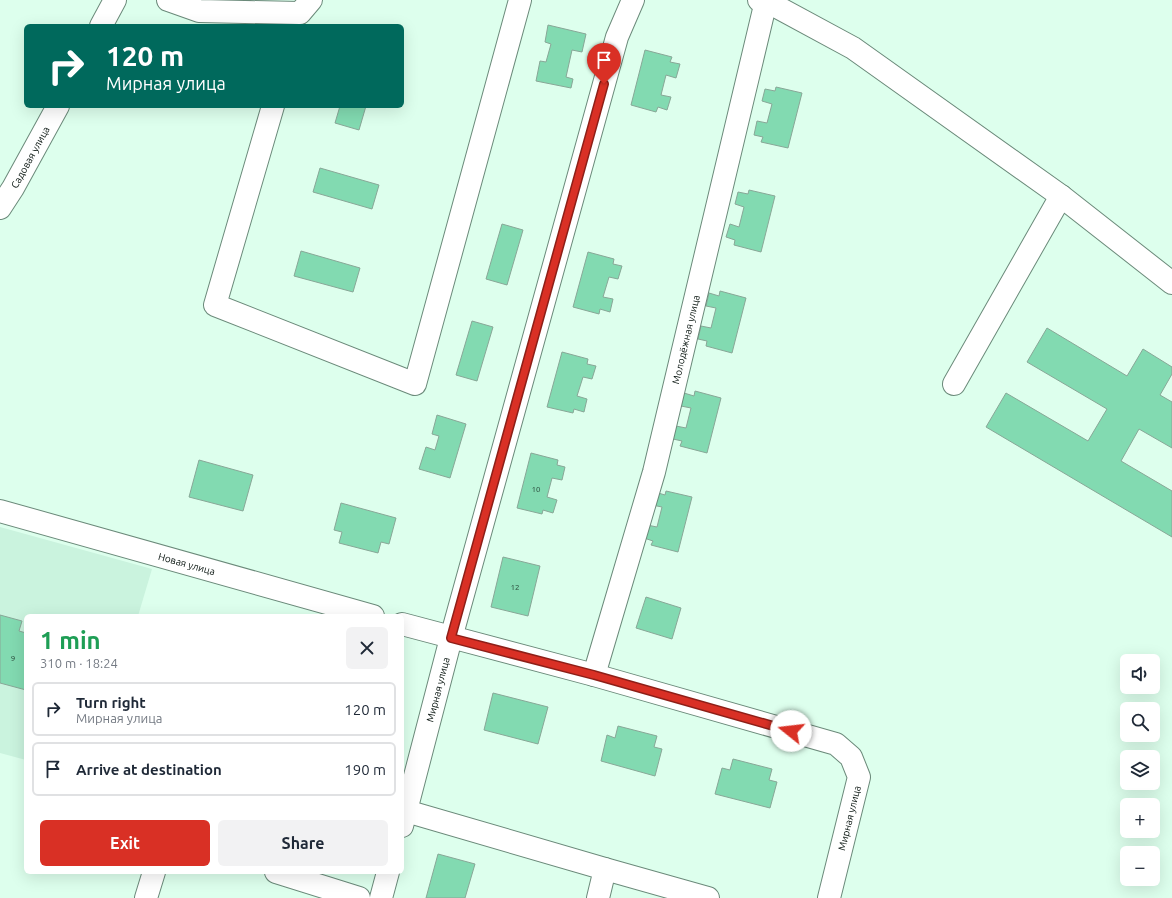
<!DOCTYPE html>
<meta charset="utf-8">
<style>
:root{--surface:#fff;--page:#f2f2f3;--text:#1f2937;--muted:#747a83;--line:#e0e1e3;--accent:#d93025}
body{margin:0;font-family:Ubuntu,sans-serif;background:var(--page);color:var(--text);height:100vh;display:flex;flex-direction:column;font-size:15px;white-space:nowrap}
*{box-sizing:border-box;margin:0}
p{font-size:13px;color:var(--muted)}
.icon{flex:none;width:22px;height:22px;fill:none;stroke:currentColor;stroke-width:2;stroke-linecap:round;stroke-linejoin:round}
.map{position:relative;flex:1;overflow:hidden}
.sheet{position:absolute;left:24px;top:614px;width:380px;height:260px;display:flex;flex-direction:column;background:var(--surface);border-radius:6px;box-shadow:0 4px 16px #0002}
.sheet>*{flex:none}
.hud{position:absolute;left:24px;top:24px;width:380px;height:84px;border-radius:6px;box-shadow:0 4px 16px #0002;background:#00695c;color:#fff;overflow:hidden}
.fabs{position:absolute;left:1120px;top:654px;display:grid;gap:8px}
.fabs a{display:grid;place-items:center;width:40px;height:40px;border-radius:6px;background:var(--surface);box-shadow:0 4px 16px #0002;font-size:20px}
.pin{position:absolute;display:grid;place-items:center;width:34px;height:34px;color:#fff;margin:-41px -17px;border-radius:50% 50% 50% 0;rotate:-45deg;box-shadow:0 0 4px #0007}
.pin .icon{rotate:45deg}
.me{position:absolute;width:44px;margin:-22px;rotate:286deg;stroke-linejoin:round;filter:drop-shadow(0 0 3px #0008)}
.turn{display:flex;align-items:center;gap:14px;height:84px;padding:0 16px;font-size:18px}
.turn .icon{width:52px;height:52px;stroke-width:2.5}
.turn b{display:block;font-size:28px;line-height:34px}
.round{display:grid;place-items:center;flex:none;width:42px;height:42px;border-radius:6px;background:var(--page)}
.overview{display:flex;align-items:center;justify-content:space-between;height:68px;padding:0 16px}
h1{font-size:24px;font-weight:600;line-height:30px;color:#1e9e55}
.button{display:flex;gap:8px;margin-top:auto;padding:8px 16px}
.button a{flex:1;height:46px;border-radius:6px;background:var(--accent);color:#fff;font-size:16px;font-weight:600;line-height:46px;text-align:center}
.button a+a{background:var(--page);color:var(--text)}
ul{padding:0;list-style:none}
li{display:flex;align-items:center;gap:12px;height:54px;margin:0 8px 6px;padding:0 8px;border:2px solid var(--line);border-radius:6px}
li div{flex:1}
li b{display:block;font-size:15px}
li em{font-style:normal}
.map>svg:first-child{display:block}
</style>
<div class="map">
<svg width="1172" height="898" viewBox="0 0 1172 898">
<rect width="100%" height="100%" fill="#ddffed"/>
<path fill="#caf3de" d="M 0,527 L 152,569 L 138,616 L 26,616 L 26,760 L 0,753 Z"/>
<path fill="#5cb48d" d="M 402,660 L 404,662 L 404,696 L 402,699 Z"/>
<path fill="#82dab1" stroke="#88a797" d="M 548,25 L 586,34 L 582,52 L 572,50 L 566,77 L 573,79 L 571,88 L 536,81 L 540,61 L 546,62 L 551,44 L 545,42 Z
M 645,50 L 672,57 L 670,62 L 680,64 L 676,78 L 666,75 L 661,95 L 671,97 L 667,110 L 658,107 L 656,112 L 631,105 Z
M 776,87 L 802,93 L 788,148 L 761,142 L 763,137 L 754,135 L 757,121 L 767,123 L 772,104 L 762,101 L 765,89 L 775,91 Z
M 340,106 L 366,106 L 359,130 L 335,123 Z
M 320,168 L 379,185 L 372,209 L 313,192 Z
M 749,190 L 775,196 L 761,252 L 734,245 L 735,240 L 726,237 L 730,224 L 739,227 L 744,207 L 735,204 L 738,192 L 748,194 Z
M 502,224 L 523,230 L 507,285 L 486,279 Z
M 301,251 L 360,268 L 353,292 L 294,276 Z
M 588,252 L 614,259 L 613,264 L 622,266 L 618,279 L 609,277 L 603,297 L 613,299 L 610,312 L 600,309 L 599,314 L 573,307 Z
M 720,291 L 746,298 L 732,353 L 706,346 L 707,341 L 698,339 L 701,326 L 711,328 L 716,308 L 706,306 L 709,293 L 719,296 Z
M 472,321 L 493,327 L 477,381 L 456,375 Z
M 1047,328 L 1127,376 L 1143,349 L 1172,367 L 1172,374 L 1160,395 L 1172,402 L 1172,448 L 1139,429 L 1121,461 L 1172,491 L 1172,537 L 986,427 L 1006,393 L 1088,441 L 1107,409 L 1027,362 Z
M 562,352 L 588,359 L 587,364 L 596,366 L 592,379 L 583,377 L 577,396 L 587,399 L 584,412 L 574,409 L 573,413 L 547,407 Z
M 695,391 L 721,398 L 707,453 L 680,446 L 682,441 L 673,439 L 676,426 L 686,428 L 691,408 L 681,406 L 684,393 L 694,396 Z
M 437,415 L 466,424 L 450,478 L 419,469 L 426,447 L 435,450 L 439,436 L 432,434 Z
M 531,453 L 558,460 L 557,465 L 565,467 L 562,480 L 552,478 L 547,497 L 557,500 L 553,513 L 543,510 L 542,514 L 517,508 Z
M 199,460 L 253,475 L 243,511 L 189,497 Z
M 666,491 L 692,497 L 678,552 L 651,545 L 653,541 L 644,538 L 647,525 L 657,527 L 662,507 L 652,505 L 655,492 L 665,495 Z
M 341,503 L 396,518 L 389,544 L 381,542 L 378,553 L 339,543 L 342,532 L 334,530 Z
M 503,557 L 540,566 L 528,616 L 491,607 Z
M 646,597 L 681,608 L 672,639 L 636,628 Z
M 0,615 L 22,621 L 19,631 L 26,633 L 26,690 L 0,683 Z
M 493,693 L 548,707 L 538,744 L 484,730 Z
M 618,726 L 657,736 L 654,747 L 662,749 L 655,776 L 601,761 L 607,735 L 615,738 Z
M 733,759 L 772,769 L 769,780 L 777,782 L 770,808 L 715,794 L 722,768 L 730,770 Z
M 438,854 L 475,864 L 465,898 L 426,898 Z"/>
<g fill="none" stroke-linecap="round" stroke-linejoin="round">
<g stroke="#6b8a7a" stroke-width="24">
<g id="minor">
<path d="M 168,0 L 199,11 L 300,13 L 311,0"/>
<path d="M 759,0 L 766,1 L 853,48 L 1061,196 L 1172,283"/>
<path d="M 101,26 L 115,0"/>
<path d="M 273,106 L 215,305 L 415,384 L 520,0"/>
<path id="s1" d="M 0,208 L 13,188 L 58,106"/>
<path d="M 954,384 L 1061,196"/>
<path id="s2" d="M 0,511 L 373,616"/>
<path d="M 402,624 L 594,675 L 836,744 L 851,757 L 859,777 L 829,898"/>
<path id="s3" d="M 594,675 L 654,472 L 766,1"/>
<path d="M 406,811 L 605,869 L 598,898"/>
<path id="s4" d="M 402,826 L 451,638 L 617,37 L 633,0"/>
<path d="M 605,869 L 708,898"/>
<path d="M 276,872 L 359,898"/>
<path d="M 146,898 L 154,872"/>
<path d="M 381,898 L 388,872"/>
</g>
</g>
<use href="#minor" stroke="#fff" stroke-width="22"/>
</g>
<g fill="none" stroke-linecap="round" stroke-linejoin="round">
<g stroke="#8d1f18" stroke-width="10">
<path id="route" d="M 604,84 L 451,638 L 594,675 L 791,731"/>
</g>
<use href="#route" stroke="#d93025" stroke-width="7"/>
</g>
<g text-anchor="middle" stroke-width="4" stroke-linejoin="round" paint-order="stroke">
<g font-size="8" fill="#274638">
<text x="536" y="492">10</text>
<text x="515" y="590">12</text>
<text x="13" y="661">9</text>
</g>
<g font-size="10" fill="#091510" stroke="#fff">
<text dy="4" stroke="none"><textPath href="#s1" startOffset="59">Садовая улица</textPath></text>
<text dy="4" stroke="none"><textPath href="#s3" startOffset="348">Молодёжная улица</textPath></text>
<text dy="4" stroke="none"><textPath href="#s2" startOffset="194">Новая улица</textPath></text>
<text dy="4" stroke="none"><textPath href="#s4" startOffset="141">Мирная улица</textPath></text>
<text transform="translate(849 818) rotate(-76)" y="4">Мирная улица</text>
</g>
</g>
</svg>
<div class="fabs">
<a><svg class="icon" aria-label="sound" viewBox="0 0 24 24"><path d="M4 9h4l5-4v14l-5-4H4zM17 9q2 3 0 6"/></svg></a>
<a><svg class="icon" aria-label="search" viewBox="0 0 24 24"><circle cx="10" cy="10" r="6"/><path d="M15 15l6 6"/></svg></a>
<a><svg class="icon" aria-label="layers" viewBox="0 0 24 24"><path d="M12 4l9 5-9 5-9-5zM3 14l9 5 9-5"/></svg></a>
<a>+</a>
<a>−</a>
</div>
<div class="pin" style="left:604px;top:84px;background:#d93025"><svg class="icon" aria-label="arrive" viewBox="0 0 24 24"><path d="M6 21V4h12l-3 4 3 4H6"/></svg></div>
<svg class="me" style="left:791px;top:731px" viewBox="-20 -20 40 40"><circle r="19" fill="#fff"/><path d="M0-13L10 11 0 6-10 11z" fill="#d93025"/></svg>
<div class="hud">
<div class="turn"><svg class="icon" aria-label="right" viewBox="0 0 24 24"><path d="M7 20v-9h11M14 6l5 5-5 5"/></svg><div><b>120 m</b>Мирная улица</div></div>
</div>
<section class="sheet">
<div class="overview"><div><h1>1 min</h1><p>310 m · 18:24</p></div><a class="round"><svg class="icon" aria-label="close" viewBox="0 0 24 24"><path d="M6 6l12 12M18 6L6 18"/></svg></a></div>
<ul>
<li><svg class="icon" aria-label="right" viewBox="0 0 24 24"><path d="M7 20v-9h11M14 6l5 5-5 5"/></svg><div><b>Turn right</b><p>Мирная улица</p></div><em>120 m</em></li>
<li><svg class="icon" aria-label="arrive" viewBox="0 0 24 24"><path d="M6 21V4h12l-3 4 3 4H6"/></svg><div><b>Arrive at destination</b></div><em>190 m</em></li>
</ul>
<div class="button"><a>Exit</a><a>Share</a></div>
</section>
</div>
